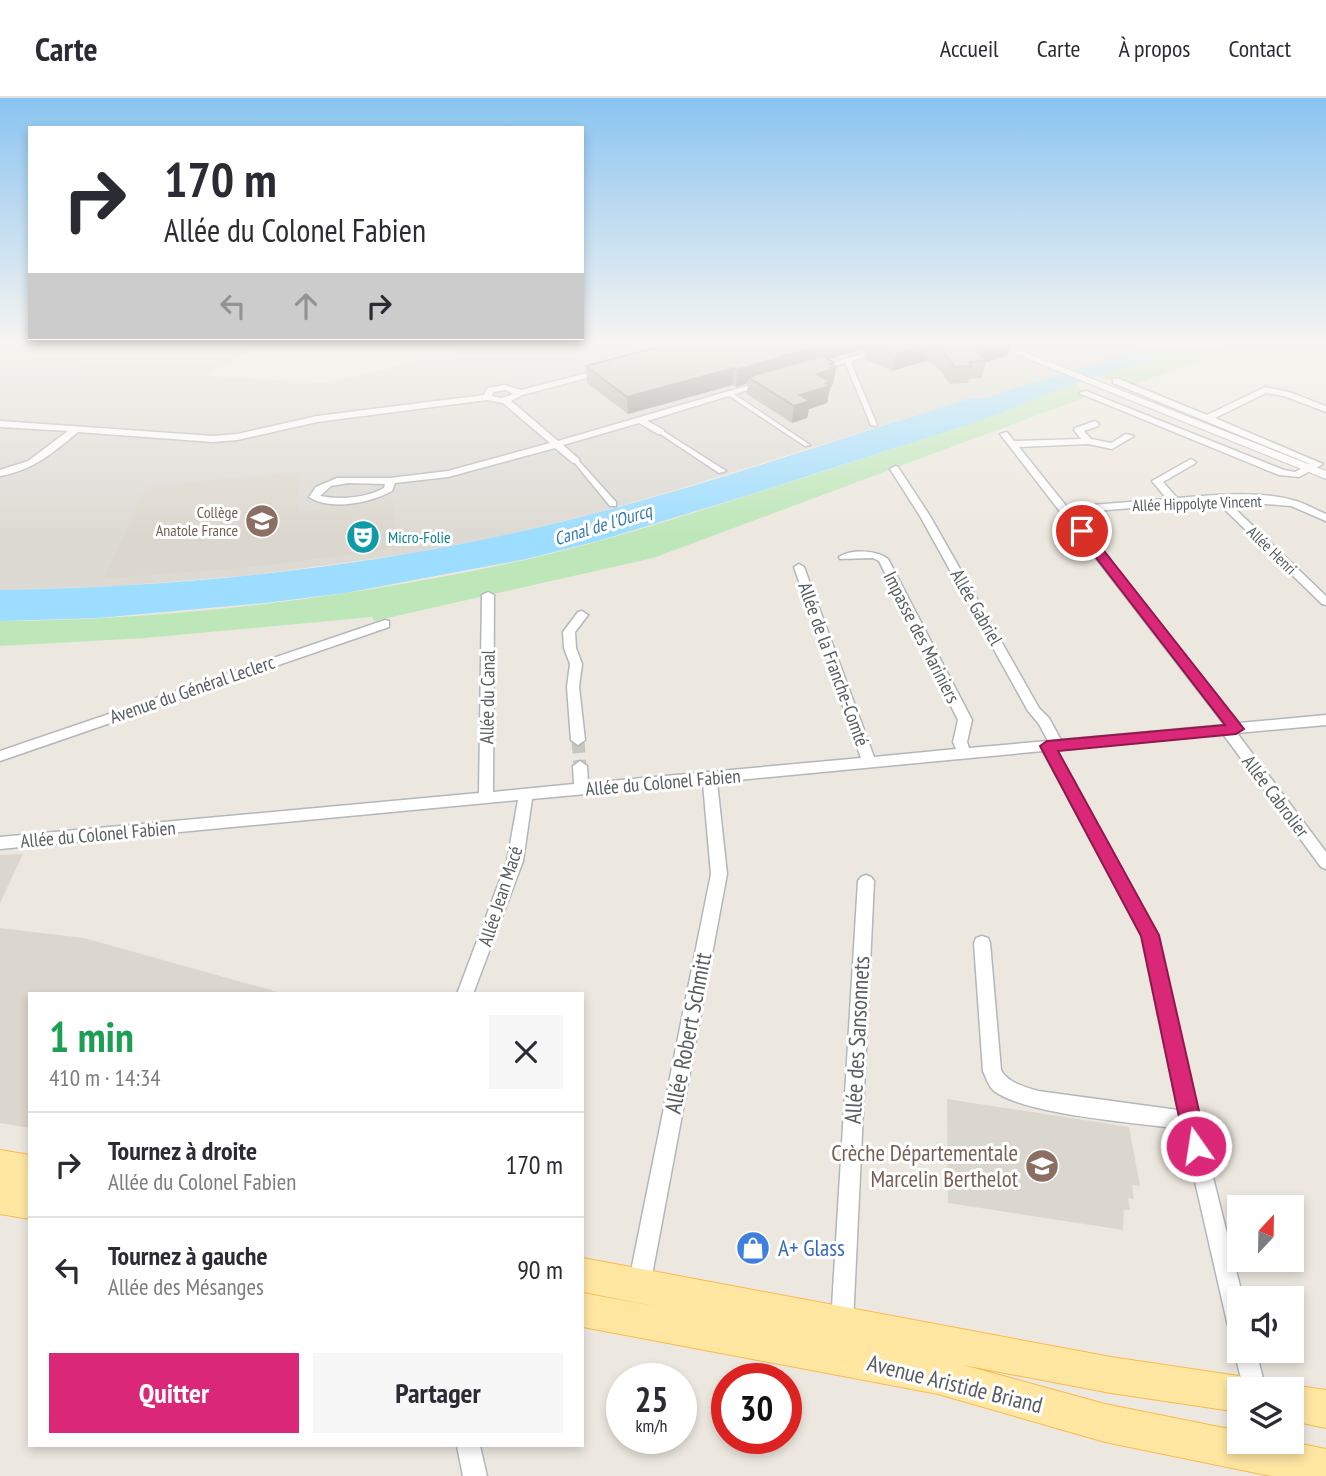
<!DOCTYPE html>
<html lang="fr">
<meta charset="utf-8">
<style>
:root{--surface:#fff;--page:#f7f7f7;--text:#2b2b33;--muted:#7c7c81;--line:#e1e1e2;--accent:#db2777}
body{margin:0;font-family:"PT Sans Narrow",sans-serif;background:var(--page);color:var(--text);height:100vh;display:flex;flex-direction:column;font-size:26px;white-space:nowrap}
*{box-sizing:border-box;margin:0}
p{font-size:23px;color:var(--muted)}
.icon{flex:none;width:38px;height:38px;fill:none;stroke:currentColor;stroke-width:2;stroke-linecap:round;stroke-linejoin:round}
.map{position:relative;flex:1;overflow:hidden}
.panel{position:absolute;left:28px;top:894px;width:556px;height:455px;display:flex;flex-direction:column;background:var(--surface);border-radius:0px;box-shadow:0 4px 10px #0003}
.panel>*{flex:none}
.hud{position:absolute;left:28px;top:28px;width:556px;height:214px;border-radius:0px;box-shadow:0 4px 10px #0003;background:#fff;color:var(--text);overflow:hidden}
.needle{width:46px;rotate:22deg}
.buttons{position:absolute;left:1227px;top:1097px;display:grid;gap:14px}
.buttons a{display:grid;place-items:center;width:77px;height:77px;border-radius:0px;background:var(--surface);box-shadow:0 4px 10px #0003;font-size:35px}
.speed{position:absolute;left:606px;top:1265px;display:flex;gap:14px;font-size:35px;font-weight:700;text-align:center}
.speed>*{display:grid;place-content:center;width:91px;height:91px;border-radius:50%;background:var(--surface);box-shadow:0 4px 10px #0003;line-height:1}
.speed small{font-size:18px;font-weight:400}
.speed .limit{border:10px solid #d22;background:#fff;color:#111}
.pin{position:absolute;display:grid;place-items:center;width:60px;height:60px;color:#fff;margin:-30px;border:4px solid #fff;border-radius:50%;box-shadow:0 2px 7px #0007}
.me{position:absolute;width:77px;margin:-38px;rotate:347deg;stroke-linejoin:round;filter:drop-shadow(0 0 5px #0008)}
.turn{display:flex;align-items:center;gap:24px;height:147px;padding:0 21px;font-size:32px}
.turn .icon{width:91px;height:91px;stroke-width:2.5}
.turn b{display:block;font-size:49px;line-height:60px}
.lanes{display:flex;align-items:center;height:66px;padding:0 21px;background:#0003;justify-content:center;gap:35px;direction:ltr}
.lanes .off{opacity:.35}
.round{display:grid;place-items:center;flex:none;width:74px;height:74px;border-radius:0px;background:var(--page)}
.overview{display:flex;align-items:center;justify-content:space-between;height:119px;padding:0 21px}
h1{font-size:42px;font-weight:800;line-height:52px;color:#1e9e55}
.action{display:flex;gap:14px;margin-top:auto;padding:14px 21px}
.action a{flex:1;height:80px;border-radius:0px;background:var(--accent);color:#fff;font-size:28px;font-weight:800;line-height:80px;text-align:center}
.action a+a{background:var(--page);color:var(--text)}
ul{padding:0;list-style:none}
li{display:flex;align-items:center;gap:21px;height:105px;padding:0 21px;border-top:2px solid var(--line)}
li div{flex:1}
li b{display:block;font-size:26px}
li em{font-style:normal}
header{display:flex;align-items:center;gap:42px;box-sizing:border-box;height:98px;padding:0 35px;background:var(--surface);border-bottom:2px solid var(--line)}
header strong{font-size:33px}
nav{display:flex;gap:38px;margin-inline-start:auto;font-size:24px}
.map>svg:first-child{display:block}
</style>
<header>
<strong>Carte</strong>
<nav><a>Accueil</a><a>Carte</a><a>À propos</a><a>Contact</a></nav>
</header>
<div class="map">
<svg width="1326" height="1378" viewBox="0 0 1326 1378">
<rect width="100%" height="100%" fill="#ede8df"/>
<path fill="#dddad4" d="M 486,244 L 1150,244 L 1142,251 L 983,300 L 971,300 L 682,390 L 592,416 L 496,439 L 400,457 L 254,477 L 118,488 L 0,492 L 0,265 L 325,285 L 488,246 Z"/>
<path fill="#dcd7ce" d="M 0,244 L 266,244 L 204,278 L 0,265 Z
M 299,374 L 299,414 L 392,402 L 398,450 L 263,468 L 103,481 L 147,388 Z
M 23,756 L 0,805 L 0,757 Z
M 0,830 L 84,840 L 285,896 L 30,896 L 30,1030 L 0,1025 Z
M 947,1001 L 1129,1029 L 1140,1088 L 1132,1087 L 1134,1101 L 1128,1100 L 1130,1112 L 1124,1112 L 1123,1132 L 948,1105 Z"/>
<path fill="#bde7b9" d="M 174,244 L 238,244 L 222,259 L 161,255 Z
M 1212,244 L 1250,244 L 1133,287 L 1096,279 Z
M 1076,285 L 1086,299 L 653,460 L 374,523 L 372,519 L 145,540 L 0,548 L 0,523 C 176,522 353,499 525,462 C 617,441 707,410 797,382 C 891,352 984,321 1076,285 Z"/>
<path fill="#9dddff" d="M 1150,244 L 1212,244 L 1076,285 L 979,323 L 755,395 L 598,443 L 526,461 L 345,495 L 265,505 L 98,520 L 0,523 L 0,492 C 199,489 399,467 592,416 C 719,383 845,339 971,300 L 983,300 L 1142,251 Z"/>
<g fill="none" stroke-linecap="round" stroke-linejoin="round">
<path stroke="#c8c5c0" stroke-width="13" stroke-dasharray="13 7" stroke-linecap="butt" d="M 578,642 L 580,668"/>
<g stroke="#b2b7bb" stroke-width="3">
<path id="pedestrian" d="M 847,260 L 850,262 L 877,327 L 876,328 L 871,327 L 844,262 Z
M 728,295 L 732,295 L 810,347 L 805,348 L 728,297 Z
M 659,333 L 663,333 L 726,373 L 719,375 L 659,335 Z
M 574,362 L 578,362 L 616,404 L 616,408 L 610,408 L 574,364 Z"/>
</g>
<g stroke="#b2b7bb" stroke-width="3">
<path id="minor" d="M 901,244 L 913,244 L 819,273 L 812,271 Z
M 603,271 L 606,271 L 606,275 L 522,297 L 511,303 L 558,343 L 760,284 L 767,286 L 647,323 L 664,332 L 664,336 L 658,336 L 639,325 L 563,347 L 579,361 L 579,365 L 573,365 L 555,350 L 448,379 L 395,385 L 392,393 C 370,405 331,413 309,399 L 316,389 L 337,380 L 390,380 L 448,373 L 550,345 L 503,305 L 487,302 L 317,324 L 237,342 L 213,344 L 78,334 C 54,354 32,373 0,378 L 0,372 L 28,363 L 68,333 L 0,329 L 0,323 L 213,338 L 237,336 L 317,318 L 484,297 L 487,290 L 505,287 L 521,292 ZM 505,292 L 514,296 L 501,300 L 492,298 L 493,294 ZM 348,385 L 385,386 L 384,390 C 365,400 342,402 320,398 L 331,388 Z
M 1113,281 L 1119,281 L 1207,317 L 1265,289 L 1289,294 L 1326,308 L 1326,314 L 1284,298 L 1266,295 L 1215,320 L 1323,366 L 1299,379 L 1279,377 L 1079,295 L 1086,293 L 1284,372 L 1295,374 L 1310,366 L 1113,285 Z
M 1095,323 L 1099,326 L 1098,328 L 1084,333 L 1091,341 L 1111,345 L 1126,336 L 1134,338 L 1112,351 L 1088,346 L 1019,349 L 1067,409 L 1167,401 L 1152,383 L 1191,361 L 1196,364 L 1194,366 L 1163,384 L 1177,400 C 1213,397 1262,392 1296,403 C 1306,406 1316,412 1326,416 L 1326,423 L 1291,408 L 1227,403 L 1326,498 L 1326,507 L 1322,506 L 1216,403 L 1071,415 L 1239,625 L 1326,617 L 1326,627 L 1237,635 L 1326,754 L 1326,771 L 1321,769 L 1223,636 L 1056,652 L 1158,837 L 1199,1023 L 1243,1200 L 1239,1200 L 1239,1239 L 1231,1236 L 1228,1228 L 1183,1031 C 1140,1025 1023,1017 993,992 C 988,987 986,979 983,973 L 974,845 L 976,840 L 982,838 L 988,840 L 990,845 L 1001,972 C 1008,985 1025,989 1038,993 L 1178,1012 L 1142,838 L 1043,653 L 717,684 L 727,776 L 650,1188 L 646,1195 L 639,1199 L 632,1195 L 628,1188 L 711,776 L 703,685 L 532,701 L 523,763 L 473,896 L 457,896 L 507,763 L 518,702 L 0,751 L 0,739 L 479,695 L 482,497 L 488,494 L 494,497 L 493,694 L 574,686 L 573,668 L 580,663 L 587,668 L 588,685 L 861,660 L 794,469 L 799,466 L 804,469 L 874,659 L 956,651 L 953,644 L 958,622 L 879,463 L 873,460 L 840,461 L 839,459 C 851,451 877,452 888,461 L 972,622 L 967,644 L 969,650 L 1048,643 L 1039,626 L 1028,613 L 920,418 L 890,371 L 895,368 L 898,369 L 930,418 L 1039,610 L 1049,620 L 1061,642 L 1225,627 L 1000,336 L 1007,334 L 1014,343 L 1081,341 L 1074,332 L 1075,330 Z
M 582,513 L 588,517 L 575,534 L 576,550 L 582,566 L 579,589 L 585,642 L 578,647 L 571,642 L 567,589 L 570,566 L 564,550 L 563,534 L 578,514 Z
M 385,522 L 389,523 L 389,529 L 0,663 L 0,653 Z
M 866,777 L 871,779 L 874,783 L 853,1225 L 850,1233 L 842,1236 L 834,1233 L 831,1225 L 858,783 L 861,779 Z
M 1239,1244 L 1239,1253 L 1256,1253 L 1266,1292 L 1244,1292 L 1234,1253 Z
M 457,1348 L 480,1348 L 487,1378 L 463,1378 Z"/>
</g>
<g stroke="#b2b7bb" stroke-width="2">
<path id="tertiary" d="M 986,244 L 999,244 L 1326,373 L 1326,381 Z"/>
</g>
<g stroke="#fbb94a" stroke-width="2">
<path id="primary" d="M 0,1052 L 30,1057 L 30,1089 L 0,1084 Z
M 0,1084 L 30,1089 L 30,1121 L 0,1116 Z
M 583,1160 L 1111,1259 L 1239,1278 L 1252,1283 L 1256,1292 L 1239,1292 L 1239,1314 L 1111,1295 L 963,1267 L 1105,1306 L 1239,1333 L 1239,1344 L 1292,1344 L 1326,1351 L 1326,1378 L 1271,1378 L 1105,1344 L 938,1296 L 583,1229 L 583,1195 L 659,1209 L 583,1194 Z
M 1292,1287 L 1326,1292 L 1326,1330 L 1292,1323 L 1292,1292 L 1280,1292 Z"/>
</g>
<use href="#pedestrian" fill="#fff" fill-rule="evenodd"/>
<use href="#minor" fill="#fff" fill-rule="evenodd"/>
<use href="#tertiary" fill="#fff" fill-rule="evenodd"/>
<use href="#primary" fill="#ffe7a2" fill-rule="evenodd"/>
</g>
<path fill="#aba8a2" d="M 677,244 L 1011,244 L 1007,258 L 986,264 L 982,280 L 969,281 L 968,285 L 950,286 L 937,269 L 926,263 L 892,273 L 864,261 L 866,250 L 827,261 L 834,265 L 834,268 L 836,269 L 833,286 L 830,289 L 827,305 L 809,311 L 807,320 L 792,325 L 747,296 L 748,285 L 736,289 L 733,287 L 628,316 L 587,285 L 586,268 Z"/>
<path fill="#8b8884" d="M 831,244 L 890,244 L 867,245 L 866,250 L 755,283 L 748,279 L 748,285 L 736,289 L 737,272 Z
M 1003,244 L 1011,244 L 1007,258 L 986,264 L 976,251 Z
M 930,246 L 926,263 L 892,273 L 895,257 Z
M 834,265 L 834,270 L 836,269 L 833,286 L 830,289 L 827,305 L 809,311 L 807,320 L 792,325 L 794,308 L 800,297 L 817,276 L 830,266 Z
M 734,270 L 733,287 L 628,316 L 627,299 Z"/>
<path fill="#c7c3bc" stroke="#8b8884" stroke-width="2" d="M 677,244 L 831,244 L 737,272 L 734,270 L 627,299 L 586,268 Z
M 870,244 L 1003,244 L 976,251 L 986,263 L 969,264 L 972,268 L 955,269 L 941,252 L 930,246 L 895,257 L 867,245 Z
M 822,258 L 834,265 L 830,266 L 836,269 L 832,270 L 834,271 L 817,276 L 830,284 L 826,285 L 830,288 L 800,297 L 810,303 L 794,308 L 748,279 Z"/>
<linearGradient id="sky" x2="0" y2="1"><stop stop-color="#8ac4f1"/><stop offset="0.56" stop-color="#f7f5f1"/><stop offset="1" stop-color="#f7f5f1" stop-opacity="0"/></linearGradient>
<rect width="1326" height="437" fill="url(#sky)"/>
<path fill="#db2777" stroke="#8e194d" stroke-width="2" d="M 1077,430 L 1086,430 L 1244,631 L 1236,636 L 1058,653 L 1159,837 L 1207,1048 L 1203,1056 L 1196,1059 L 1188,1056 L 1185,1048 L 1141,838 L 1040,648 L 1047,643 L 1225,627 L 1077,435 Z"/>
<defs>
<g id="school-disc" transform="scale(1.75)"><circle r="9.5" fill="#8d6e63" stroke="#fff"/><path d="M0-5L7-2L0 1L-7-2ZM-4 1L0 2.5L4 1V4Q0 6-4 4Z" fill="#fff"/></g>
<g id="theatre-disc" transform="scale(1.75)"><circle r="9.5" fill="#0f9aa8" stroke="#fff"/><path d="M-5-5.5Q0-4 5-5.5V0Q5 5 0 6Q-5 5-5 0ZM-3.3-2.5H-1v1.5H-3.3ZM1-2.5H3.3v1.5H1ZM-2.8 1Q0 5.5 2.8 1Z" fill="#fff"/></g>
<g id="shop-disc" transform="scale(1.75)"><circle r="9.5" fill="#3f7fe0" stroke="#fff"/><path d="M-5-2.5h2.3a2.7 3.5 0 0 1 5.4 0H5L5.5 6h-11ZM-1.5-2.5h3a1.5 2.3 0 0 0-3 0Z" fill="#fff"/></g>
</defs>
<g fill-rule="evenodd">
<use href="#school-disc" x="262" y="423"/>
<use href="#theatre-disc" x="363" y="439"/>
<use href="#school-disc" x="1042" y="1068"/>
<use href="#shop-disc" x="753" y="1150"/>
</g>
<g text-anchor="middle" stroke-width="6" stroke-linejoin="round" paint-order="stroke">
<g font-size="16" fill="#585d61" stroke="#fff">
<text transform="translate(1197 405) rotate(-2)" y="6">Allée Hippolyte Vincent</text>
<text transform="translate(1272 452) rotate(44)" y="6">Allée Henri</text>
</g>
<g font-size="16" fill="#785e54" stroke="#fff" text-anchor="end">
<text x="238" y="420">Collège<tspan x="238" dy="18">Anatole France</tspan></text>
</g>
<g font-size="16" fill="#0d838f" stroke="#fff" text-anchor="start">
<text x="388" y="445">Micro-Folie</text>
</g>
<g font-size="18" font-style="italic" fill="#327aae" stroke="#fff">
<text transform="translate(603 427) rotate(-17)" y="6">Canal de l'Ourcq</text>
</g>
<g font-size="19" fill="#585d61" stroke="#fff">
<text transform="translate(977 509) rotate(60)" y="7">Allée Gabriel</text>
<text transform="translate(922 539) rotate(63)" y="7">Impasse des Mariniers</text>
<text transform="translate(834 566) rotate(70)" y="7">Allée de la Franche-Comté</text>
<text transform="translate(192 591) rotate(-19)" y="7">Avenue du Général Leclerc</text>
<text transform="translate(487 599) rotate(-89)" y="7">Allée du Canal</text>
<text transform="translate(663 684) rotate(-5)" y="7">Allée du Colonel Fabien</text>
<text transform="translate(1276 698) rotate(53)" y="7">Allée Cabrolier</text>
<text transform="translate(98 736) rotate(-5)" y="7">Allée du Colonel Fabien</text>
<text transform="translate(500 798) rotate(-72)" y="7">Allée Jean Macé</text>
</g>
<g font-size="23" fill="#585d61" stroke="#fff">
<text transform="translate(688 935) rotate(-79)" y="8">Allée Robert Schmitt</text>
<text transform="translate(857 942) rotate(-87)" y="8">Allée des Sansonnets</text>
<text transform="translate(955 1286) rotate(14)" y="8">Avenue Aristide Briand</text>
</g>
<g font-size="23" fill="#785e54" stroke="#fff" text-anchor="end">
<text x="1018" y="1063">Crèche Départementale<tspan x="1018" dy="26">Marcelin Berthelot</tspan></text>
</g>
<g font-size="23" fill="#366cbe" stroke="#fff" text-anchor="start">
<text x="778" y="1158">A+ Glass</text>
</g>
</g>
</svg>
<div class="buttons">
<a><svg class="needle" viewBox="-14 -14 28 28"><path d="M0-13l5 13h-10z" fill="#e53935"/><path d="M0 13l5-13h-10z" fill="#7c7c81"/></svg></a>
<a><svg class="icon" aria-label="sound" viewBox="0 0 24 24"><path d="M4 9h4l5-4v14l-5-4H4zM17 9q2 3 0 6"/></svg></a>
<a><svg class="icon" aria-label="layers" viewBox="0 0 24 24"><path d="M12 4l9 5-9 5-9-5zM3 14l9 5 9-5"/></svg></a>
</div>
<div class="speed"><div>25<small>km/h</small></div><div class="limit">30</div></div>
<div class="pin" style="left:1082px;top:433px;background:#d93025"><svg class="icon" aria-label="arrive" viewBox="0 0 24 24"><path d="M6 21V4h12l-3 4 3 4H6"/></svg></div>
<svg class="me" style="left:1196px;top:1048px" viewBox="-20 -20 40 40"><circle r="17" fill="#db2777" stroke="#fff" stroke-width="3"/><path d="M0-11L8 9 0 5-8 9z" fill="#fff"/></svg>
<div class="hud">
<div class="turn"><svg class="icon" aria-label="right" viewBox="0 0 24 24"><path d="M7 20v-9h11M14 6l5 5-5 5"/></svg><div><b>170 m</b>Allée du Colonel Fabien</div></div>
<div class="lanes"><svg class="icon off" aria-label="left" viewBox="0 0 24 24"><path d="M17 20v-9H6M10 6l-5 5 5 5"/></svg><svg class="icon off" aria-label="ahead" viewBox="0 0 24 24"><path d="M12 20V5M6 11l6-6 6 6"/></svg><svg class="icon" aria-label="right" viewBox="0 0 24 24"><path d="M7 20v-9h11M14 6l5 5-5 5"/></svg></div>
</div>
<section class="panel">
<div class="overview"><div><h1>1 min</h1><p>410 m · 14:34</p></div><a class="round"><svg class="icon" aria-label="close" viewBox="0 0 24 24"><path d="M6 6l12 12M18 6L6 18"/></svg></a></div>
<ul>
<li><svg class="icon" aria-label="right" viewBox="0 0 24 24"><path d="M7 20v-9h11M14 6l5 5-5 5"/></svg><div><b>Tournez à droite</b><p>Allée du Colonel Fabien</p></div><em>170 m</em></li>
<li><svg class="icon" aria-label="left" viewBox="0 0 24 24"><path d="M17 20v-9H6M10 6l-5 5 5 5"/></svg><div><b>Tournez à gauche</b><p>Allée des Mésanges</p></div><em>90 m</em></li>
</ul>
<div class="action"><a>Quitter</a><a>Partager</a></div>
</section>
</div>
